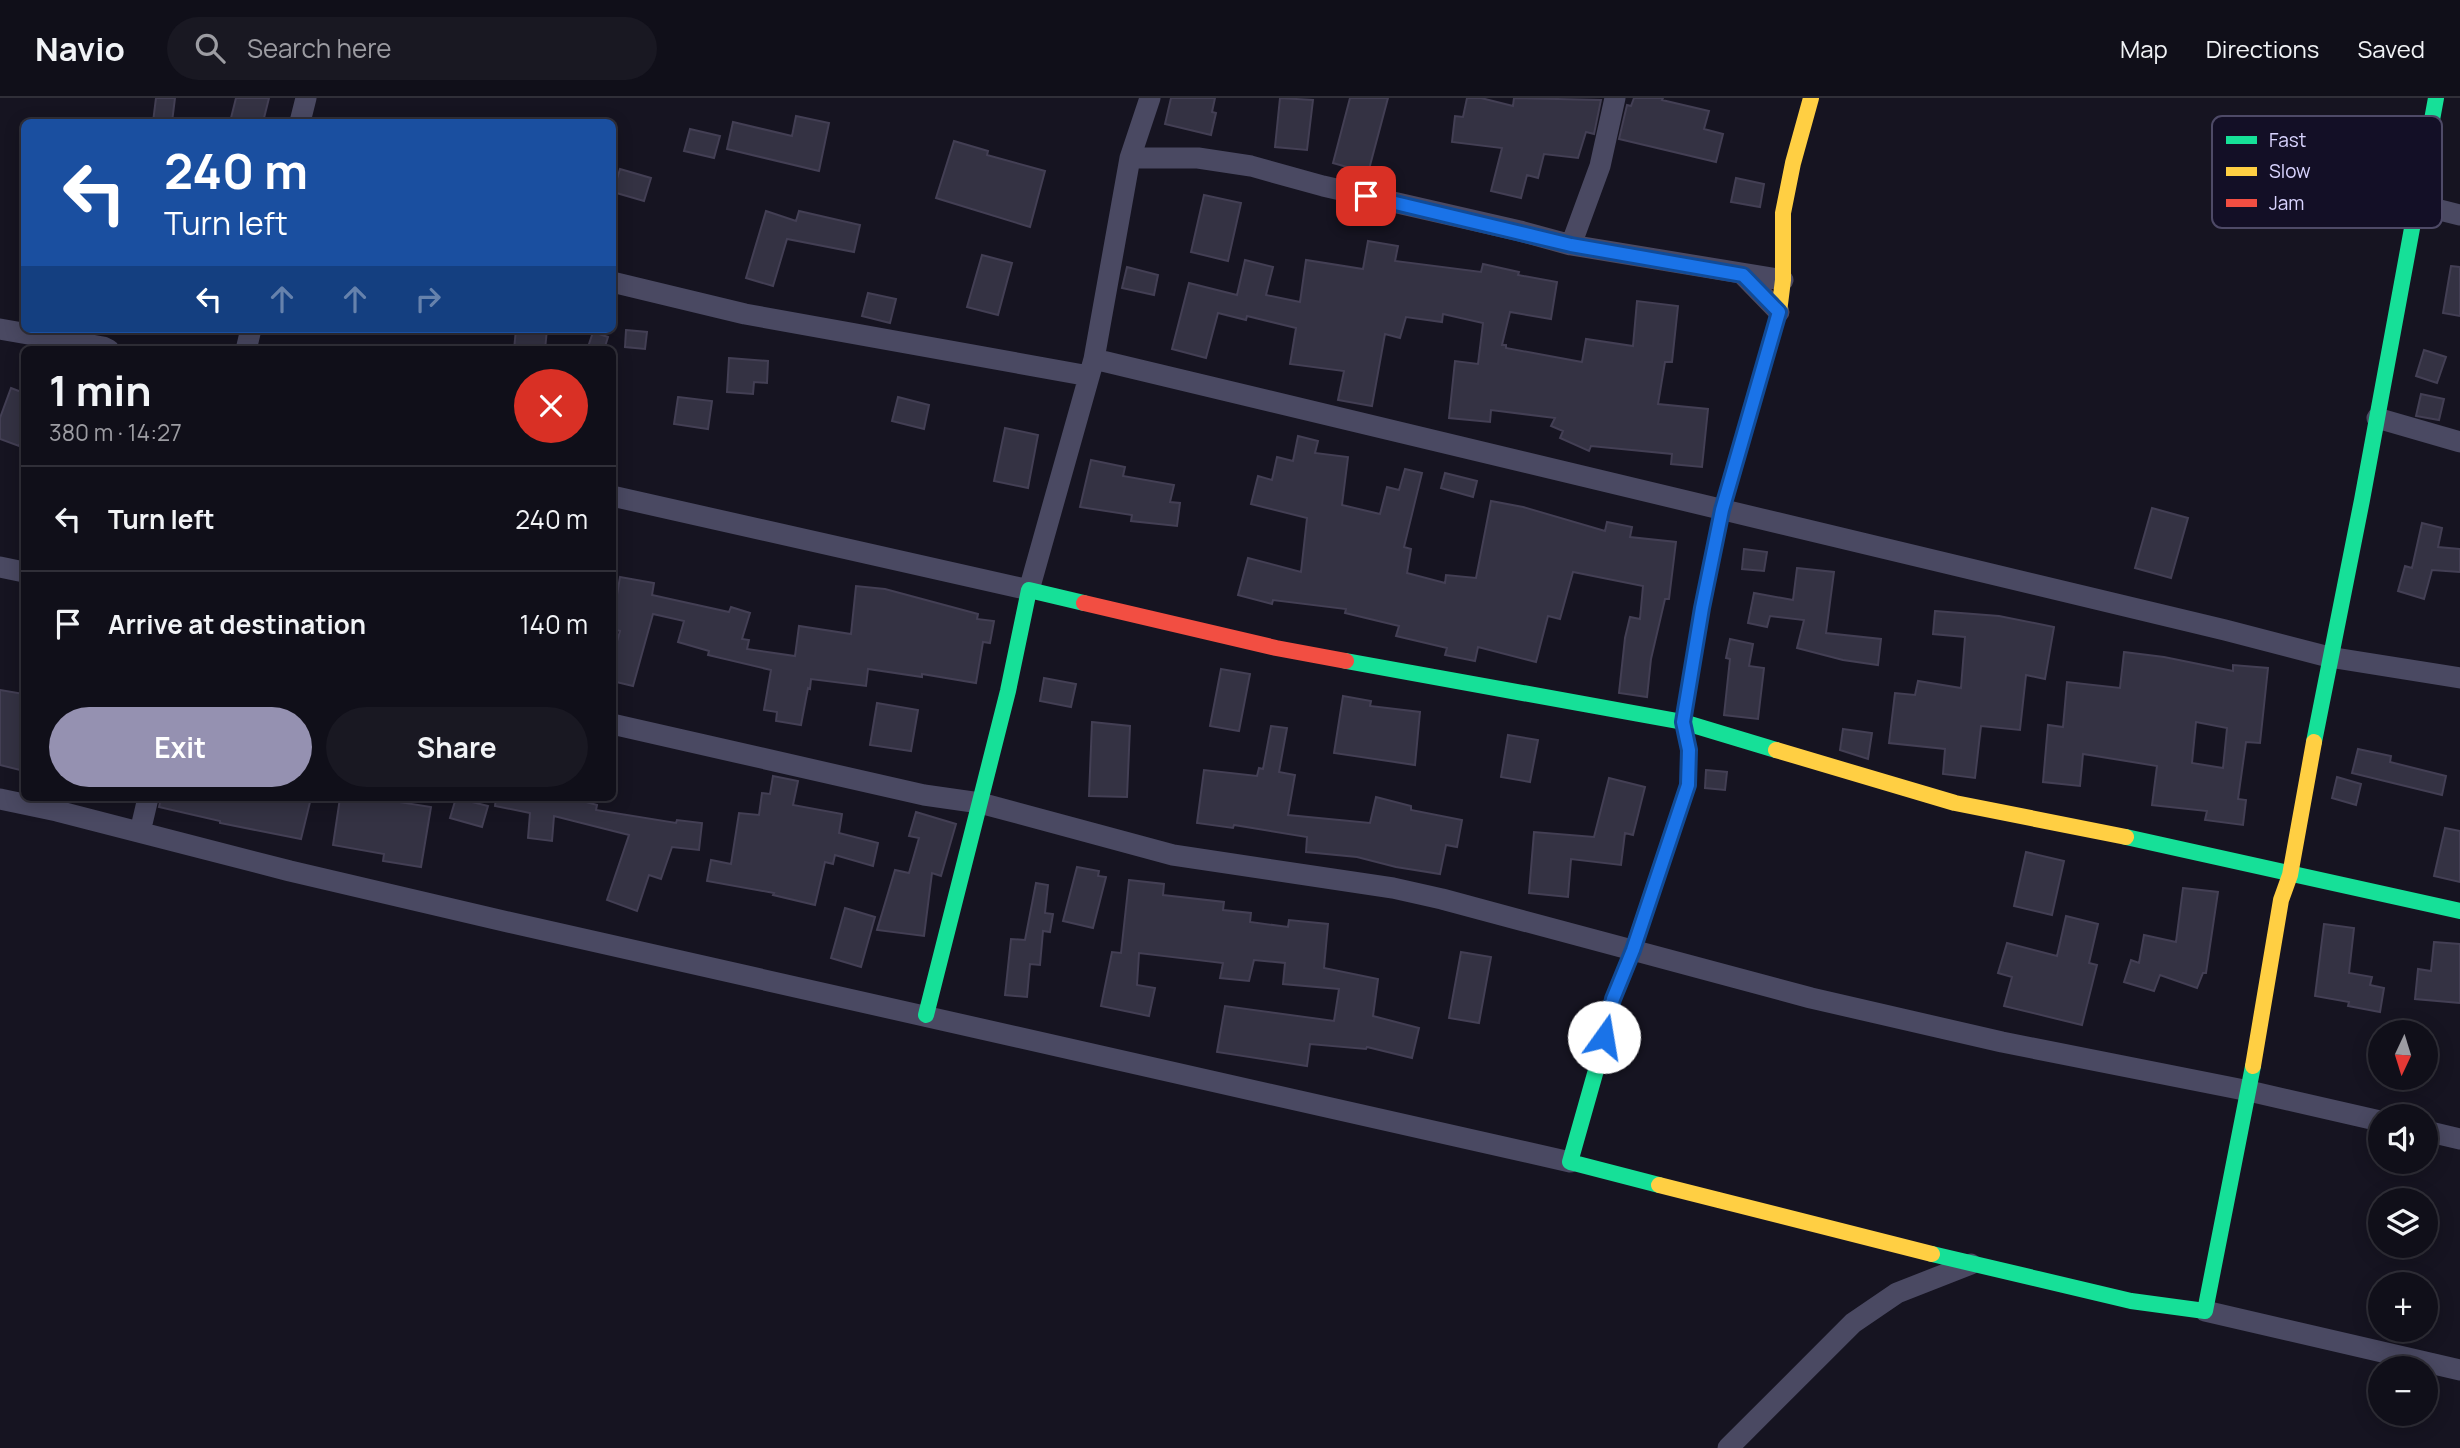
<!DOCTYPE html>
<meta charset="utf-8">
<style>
:root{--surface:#100f19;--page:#191822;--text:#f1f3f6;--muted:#9c9ca2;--line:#302f38;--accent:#9591b1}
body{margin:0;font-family:Manrope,sans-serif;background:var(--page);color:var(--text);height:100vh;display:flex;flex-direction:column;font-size:26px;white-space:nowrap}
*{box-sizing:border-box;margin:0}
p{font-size:23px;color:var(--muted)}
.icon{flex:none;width:38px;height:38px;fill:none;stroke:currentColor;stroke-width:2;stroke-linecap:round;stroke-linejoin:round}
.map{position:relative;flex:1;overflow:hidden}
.side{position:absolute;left:21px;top:248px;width:595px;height:455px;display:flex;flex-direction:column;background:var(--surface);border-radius:10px;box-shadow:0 4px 18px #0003,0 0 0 2px var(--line)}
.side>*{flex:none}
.top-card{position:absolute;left:21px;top:21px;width:595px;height:214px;border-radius:10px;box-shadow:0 4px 18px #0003,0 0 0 2px var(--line);background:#1a4fa0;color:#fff;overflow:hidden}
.needle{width:46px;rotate:184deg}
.tools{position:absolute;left:2368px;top:922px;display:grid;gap:14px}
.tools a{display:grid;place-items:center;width:70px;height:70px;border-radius:50%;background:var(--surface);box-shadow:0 4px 18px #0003,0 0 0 2px var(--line);font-size:35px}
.pin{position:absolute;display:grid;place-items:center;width:60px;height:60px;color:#fff;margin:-30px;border-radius:14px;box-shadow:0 4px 10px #0006}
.me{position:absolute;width:77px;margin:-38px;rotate:13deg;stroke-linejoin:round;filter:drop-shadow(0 0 5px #0008)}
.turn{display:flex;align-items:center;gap:24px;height:147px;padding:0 28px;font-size:32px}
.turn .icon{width:91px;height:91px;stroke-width:2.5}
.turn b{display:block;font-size:49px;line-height:60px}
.lanes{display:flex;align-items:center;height:66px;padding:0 28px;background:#0003;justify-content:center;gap:35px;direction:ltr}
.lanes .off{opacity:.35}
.round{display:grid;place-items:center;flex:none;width:74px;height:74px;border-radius:37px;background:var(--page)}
.summary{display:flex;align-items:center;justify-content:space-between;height:119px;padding:0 28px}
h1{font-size:42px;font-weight:700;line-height:52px}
.button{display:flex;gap:14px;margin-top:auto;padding:14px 28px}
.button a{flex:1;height:80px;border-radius:42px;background:var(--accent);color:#fff;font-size:28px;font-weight:700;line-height:80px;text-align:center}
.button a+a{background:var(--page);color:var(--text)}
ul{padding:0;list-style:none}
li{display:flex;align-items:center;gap:21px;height:105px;padding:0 28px;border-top:2px solid var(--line)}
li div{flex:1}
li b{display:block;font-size:26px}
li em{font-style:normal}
header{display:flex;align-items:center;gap:42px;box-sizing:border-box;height:98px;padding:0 35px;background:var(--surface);border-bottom:2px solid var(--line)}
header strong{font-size:33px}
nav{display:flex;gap:38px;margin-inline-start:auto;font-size:24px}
.search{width:490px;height:63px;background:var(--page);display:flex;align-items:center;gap:18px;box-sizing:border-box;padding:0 24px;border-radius:38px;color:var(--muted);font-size:26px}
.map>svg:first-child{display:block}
</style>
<header>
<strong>Navio</strong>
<div class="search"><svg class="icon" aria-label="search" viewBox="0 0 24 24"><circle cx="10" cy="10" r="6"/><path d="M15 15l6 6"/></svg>Search here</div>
<nav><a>Map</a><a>Directions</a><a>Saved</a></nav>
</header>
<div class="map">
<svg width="2460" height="1350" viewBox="0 0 2460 1350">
<rect width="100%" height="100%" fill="#161421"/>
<path fill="#343243" stroke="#433f54" stroke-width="2" fill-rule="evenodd" d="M 156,0 L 175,0 L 172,24 L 153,24 Z
M 236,0 L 269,0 L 263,24 L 230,24 Z
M 1171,0 L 1215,0 L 1212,14 L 1216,15 L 1211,37 L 1165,26 Z
M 1280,0 L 1313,2 L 1307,52 L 1275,49 Z
M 1350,0 L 1388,0 L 1368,75 L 1333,65 Z
M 1467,0 L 1481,0 L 1513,8 L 1514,0 L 1601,2 L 1594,36 L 1586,34 L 1578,60 L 1544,56 L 1538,80 L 1527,77 L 1521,100 L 1491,93 L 1502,50 L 1452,44 L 1455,18 L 1463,19 Z
M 1634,0 L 1663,0 L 1662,2 L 1709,13 L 1704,31 L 1723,36 L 1716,64 L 1619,41 L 1627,7 L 1631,8 Z
M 796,18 L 829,25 L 819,73 L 727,51 L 733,24 L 792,38 Z
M 690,31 L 720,38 L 714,60 L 684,53 Z
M 954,43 L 988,53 L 987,57 L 1045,73 L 1030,129 L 936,100 Z
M 620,71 L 651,80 L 644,103 L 613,94 Z
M 1736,80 L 1764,86 L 1760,109 L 1731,104 Z
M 1204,97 L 1241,105 L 1228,163 L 1191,154 Z
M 766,113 L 796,123 L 799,113 L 860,127 L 854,154 L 787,141 L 773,188 L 746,180 Z
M 1368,143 L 1398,148 L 1395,163 L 1481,174 L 1483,166 L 1519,174 L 1518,177 L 1557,184 L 1551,221 L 1510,214 L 1502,247 L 1506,247 L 1506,250 L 1582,264 L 1586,241 L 1633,248 L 1637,203 L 1678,208 L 1672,264 L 1665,264 L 1658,306 L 1708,311 L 1702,369 L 1671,366 L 1672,356 L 1591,348 L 1589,353 L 1560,340 L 1563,333 L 1551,328 L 1555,320 L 1491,312 L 1490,324 L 1449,320 L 1455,263 L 1478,266 L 1483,225 L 1443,216 L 1442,224 L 1406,219 L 1400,240 L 1385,236 L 1372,308 L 1338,302 L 1344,273 L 1290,266 L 1296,230 L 1247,218 L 1246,222 L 1218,215 L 1206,260 L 1172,251 L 1189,185 L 1237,197 L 1245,162 L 1273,169 L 1266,197 L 1300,204 L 1306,162 L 1363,171 Z
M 982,157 L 1012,165 L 998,217 L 967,209 Z
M 2451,168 L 2460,169 L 2460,218 L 2443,215 Z
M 1127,169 L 1158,177 L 1154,197 L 1122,190 Z
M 868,195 L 896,201 L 890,225 L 862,218 Z
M 516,231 L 547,231 L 545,252 L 514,252 Z
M 626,232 L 647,234 L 645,251 L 625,249 Z
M 593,234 L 608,239 L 604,252 L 587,252 Z
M 2424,252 L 2446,259 L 2437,285 L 2416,278 Z
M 729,260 L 768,263 L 767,285 L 754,284 L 753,296 L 727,294 Z
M 11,290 L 24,295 L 24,333 L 19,348 L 0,341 L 0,320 Z
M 2421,296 L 2444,301 L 2439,322 L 2416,318 Z
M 678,299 L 712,303 L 708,331 L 674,326 Z
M 898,299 L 929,307 L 924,331 L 892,323 Z
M 1005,330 L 1038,337 L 1028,390 L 994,383 Z
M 1298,338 L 1318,343 L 1315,355 L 1348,359 L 1342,407 L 1380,416 L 1387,389 L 1399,392 L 1405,371 L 1422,375 L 1404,449 L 1411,451 L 1407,475 L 1445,485 L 1446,477 L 1476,480 L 1491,403 L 1523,409 L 1605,433 L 1607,424 L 1632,429 L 1630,439 L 1676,444 L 1669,501 L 1665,501 L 1651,561 L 1647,599 L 1619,595 L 1625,540 L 1630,519 L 1640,521 L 1643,488 L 1573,474 L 1560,521 L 1548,518 L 1536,564 L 1478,549 L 1475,563 L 1445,557 L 1447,550 L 1396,538 L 1399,528 L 1345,515 L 1346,511 L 1273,502 L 1272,506 L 1238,497 L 1248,460 L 1301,474 L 1307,420 L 1251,406 L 1258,378 L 1272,382 L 1277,359 L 1293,363 Z
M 1091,362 L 1125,369 L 1123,378 L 1174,387 L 1170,404 L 1180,405 L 1177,428 L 1131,423 L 1132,417 L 1080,409 Z
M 1445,375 L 1477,383 L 1473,399 L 1441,390 Z
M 2152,410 L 2188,420 L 2171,480 L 2135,470 Z
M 2422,425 L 2442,430 L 2438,449 L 2460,451 L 2460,474 L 2432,472 L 2424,501 L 2398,493 L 2405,468 L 2412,470 Z
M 1744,451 L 1767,454 L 1764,473 L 1742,471 Z
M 1797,470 L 1834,474 L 1826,535 L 1881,541 L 1878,567 L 1843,562 L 1797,550 L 1804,522 L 1770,518 L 1767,529 L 1748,525 L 1754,495 L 1793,502 Z
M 620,479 L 654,485 L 652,497 L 729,514 L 731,509 L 750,515 L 742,541 L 749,542 L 747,551 L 795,558 L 799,528 L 851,536 L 856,488 L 885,491 L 978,516 L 977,521 L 994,523 L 990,545 L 983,544 L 976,585 L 922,576 L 922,579 L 868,571 L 866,588 L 811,581 L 810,591 L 808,590 L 801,627 L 776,623 L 777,614 L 764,612 L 771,572 L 708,557 L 709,553 L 678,544 L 684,523 L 653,516 L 633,588 L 612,583 L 612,561 L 620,533 L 612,531 L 612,508 L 615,509 Z
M 1935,513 L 1999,518 L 2054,529 L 2045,581 L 2026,577 L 2020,632 L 1981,628 L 1975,680 L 1943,676 L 1945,651 L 1889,645 L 1895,595 L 1915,597 L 1918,583 L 1961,590 L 1965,539 L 1933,536 Z
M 1730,541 L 1753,546 L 1749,568 L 1764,570 L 1758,621 L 1724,617 L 1730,561 L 1726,560 Z
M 2124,554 L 2164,559 L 2233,573 L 2233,567 L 2268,570 L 2260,645 L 2246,644 L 2238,701 L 2246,702 L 2243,727 L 2205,722 L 2207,713 L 2152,707 L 2157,668 L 2083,656 L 2080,688 L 2043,684 L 2048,627 L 2063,629 L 2067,584 L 2120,590 ZM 2196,624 L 2227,630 L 2223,670 L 2192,665 Z
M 1221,571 L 1250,576 L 1239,633 L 1210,628 Z
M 1044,580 L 1076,586 L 1071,609 L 1040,603 Z
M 0,592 L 24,596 L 24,673 L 0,667 Z
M 1343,598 L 1371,603 L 1370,608 L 1420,614 L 1415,667 L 1334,655 Z
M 877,605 L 918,612 L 911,653 L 870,647 Z
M 1092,624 L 1130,628 L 1127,699 L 1089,698 Z
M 1271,628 L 1287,630 L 1279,674 L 1295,677 L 1288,717 L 1370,725 L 1376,699 L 1411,708 L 1411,712 L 1462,722 L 1457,749 L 1446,747 L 1440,776 L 1396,769 L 1357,759 L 1306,754 L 1307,739 L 1234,727 L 1233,730 L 1197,725 L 1204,672 L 1257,678 L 1259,670 L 1263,671 Z
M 1843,631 L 1872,635 L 1868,661 L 1840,652 Z
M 1508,637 L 1538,642 L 1530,684 L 1501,679 Z
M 2358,651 L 2391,658 L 2390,664 L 2446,678 L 2442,697 L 2352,675 Z
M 1706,672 L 1727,674 L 1725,692 L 1705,690 Z
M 773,678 L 798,683 L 793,707 L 842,716 L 839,735 L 878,745 L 873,768 L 835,757 L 833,766 L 825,764 L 815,807 L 773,797 L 774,795 L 707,783 L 711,762 L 731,766 L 739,715 L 759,717 L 762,695 L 770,696 Z
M 2337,679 L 2361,686 L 2356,707 L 2332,700 Z
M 1609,680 L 1645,689 L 1633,737 L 1625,735 L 1621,767 L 1571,761 L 1568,799 L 1529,795 L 1534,734 L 1594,739 Z
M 161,700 L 311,700 L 301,741 L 220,725 L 220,723 L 159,709 Z
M 340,700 L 374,700 L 431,709 L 421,769 L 383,763 L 384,756 L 333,747 Z
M 456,700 L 488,708 L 482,729 L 450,720 Z
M 496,700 L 572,700 L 597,707 L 596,712 L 676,725 L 677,722 L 702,725 L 699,752 L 672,749 L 661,781 L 649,777 L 637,813 L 607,802 L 629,737 L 554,718 L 552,743 L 528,740 L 530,715 L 495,708 Z
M 916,714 L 956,726 L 941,778 L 932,775 L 924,838 L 877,832 L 895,772 L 909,775 L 919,740 L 909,738 Z
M 2445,730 L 2460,733 L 2460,784 L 2434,778 Z
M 2026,754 L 2064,763 L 2052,817 L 2014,808 Z
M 1077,769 L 1099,773 L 1098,778 L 1106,779 L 1093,830 L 1063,823 Z
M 1129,782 L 1164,786 L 1163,797 L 1224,804 L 1223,812 L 1251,815 L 1250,824 L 1288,829 L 1289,822 L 1328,826 L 1324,870 L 1378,881 L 1373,918 L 1419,930 L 1412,960 L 1367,949 L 1366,951 L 1310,946 L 1307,968 L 1217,954 L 1225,908 L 1334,923 L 1339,891 L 1283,886 L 1285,865 L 1254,862 L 1249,883 L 1220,880 L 1223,865 L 1139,855 L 1137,887 L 1155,890 L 1149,918 L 1101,908 L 1112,854 L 1121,855 Z
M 1036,785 L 1048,787 L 1045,815 L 1053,816 L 1050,834 L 1043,833 L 1040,867 L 1030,866 L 1027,899 L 1005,897 L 1011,841 L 1025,842 Z
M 2183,790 L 2218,794 L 2206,875 L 2203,875 L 2197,890 L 2160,877 L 2154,893 L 2124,884 L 2131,862 L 2139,865 L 2144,837 L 2176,844 Z
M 845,810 L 875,819 L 861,869 L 831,860 Z
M 2066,818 L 2098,826 L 2089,865 L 2097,867 L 2082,927 L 2004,908 L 2012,879 L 1998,875 L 2007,845 L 2057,858 Z
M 2324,826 L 2354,830 L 2349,875 L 2372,879 L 2370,887 L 2384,890 L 2380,914 L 2348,908 L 2349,904 L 2315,898 Z
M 2434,844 L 2460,846 L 2460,905 L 2415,901 L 2418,871 L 2431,873 Z
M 1461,854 L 1491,859 L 1479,925 L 1449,920 Z"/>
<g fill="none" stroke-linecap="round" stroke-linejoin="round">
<path stroke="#4a4962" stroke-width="21" d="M 1150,0 L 1130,60 L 1198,60 L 1251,68 L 1323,88 L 1520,133 L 1571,147 L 1783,182
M 300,24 L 306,0
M 2416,106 L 2460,117
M 1571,147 L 1600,68 L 1615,0
M 1743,177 L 1779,214
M 612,184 L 745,216 L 1089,278
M 0,231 L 103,249 L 109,252
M 246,252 L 251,231
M 1094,261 L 2225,532 L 2329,559 L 2460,580
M 2377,320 L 2460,344
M 612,398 L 1029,492 L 1094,261 L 1130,60
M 0,469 L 24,474
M 612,626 L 924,697 L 980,705 L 1173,757 L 1393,790 L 1442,801 L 1811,900 L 2002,944 L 2249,993 L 2380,1023
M 0,701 L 57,713 L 290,773 L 508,824 L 1570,1064
M 140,734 L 148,700
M 2426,1033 L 2460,1041
M 2205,1213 L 2460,1272
M 1728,1350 L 1853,1225 L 1897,1195 L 1971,1166"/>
<path stroke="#16e098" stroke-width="16" d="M 1346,563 L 1683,624 L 1776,652
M 2314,644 L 2362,402 L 2436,0
M 2126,739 L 2460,813
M 926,917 L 1008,593 L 1029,492 L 1084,505
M 1659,1087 L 1570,1064 L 1600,958 L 1613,901 L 1633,851 L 1688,687 L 1689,652 L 1683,624 L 1702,510 L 1722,412 L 1751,311
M 1932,1156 L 2131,1203 L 2205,1213 L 2253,968"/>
<path stroke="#ffcf43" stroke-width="16" d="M 1751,311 L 1779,214 L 1783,182 L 1783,115 L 1793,65 L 1811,0
M 1776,652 L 1955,705 L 2126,739
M 2253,968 L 2281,802 L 2290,777 L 2314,644
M 1659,1087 L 1932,1156"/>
<path stroke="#f24e42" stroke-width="16" d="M 1084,505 L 1276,550 L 1346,563"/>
</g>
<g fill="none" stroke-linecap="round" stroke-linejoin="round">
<g stroke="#114b97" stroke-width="18">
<path id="route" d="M 1366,98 L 1571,147 L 1743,177 L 1779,214 L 1722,412 L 1702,510 L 1683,624 L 1689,652 L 1688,687 L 1633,852 L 1613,901 L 1604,939"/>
</g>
<use href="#route" stroke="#1a73e8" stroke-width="12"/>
</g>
<rect x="2212" y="18" width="230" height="112" rx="10" fill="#130f26" stroke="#4e4a67" stroke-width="2"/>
<rect x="2226" y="38" width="31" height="8" fill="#16e098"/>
<rect x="2226" y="69" width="31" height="9" fill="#ffcf43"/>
<rect x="2226" y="101" width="31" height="8" fill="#f24e42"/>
<g font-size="19" fill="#d9d4ff">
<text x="2269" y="49">Fast</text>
<text x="2269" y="80">Slow</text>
<text x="2269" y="112">Jam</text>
</g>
</svg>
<div class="tools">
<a><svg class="needle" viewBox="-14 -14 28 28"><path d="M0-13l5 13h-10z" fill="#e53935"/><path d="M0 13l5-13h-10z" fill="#9c9ca2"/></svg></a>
<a><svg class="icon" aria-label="sound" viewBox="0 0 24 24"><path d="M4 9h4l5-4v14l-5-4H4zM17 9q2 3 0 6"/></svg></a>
<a><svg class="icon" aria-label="layers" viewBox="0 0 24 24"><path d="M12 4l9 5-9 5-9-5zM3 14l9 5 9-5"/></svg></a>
<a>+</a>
<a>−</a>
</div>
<div class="pin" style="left:1366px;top:98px;background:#d93025"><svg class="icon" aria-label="arrive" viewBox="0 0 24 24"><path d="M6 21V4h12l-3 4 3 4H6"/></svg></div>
<svg class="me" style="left:1604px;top:939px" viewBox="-20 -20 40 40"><circle r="19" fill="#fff"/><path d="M0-13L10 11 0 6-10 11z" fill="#1a73e8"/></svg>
<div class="top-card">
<div class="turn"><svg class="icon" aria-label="left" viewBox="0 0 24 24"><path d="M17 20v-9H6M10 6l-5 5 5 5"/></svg><div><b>240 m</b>Turn left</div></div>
<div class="lanes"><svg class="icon" aria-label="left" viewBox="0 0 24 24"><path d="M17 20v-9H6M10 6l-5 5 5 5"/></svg><svg class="icon off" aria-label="ahead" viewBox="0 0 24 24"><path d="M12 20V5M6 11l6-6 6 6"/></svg><svg class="icon off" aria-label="ahead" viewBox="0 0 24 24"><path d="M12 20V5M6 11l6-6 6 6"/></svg><svg class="icon off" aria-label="right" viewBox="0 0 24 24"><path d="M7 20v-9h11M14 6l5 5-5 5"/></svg></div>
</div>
<section class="side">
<div class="summary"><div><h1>1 min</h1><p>380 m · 14:27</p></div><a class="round" style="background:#d93025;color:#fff"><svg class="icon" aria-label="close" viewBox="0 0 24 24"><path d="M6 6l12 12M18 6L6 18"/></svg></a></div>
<ul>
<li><svg class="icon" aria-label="left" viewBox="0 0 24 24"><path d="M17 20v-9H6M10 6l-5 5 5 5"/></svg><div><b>Turn left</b></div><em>240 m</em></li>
<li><svg class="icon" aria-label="arrive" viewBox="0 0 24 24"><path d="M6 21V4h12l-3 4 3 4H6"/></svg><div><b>Arrive at destination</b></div><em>140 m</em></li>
</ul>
<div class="button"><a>Exit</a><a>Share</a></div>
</section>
</div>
